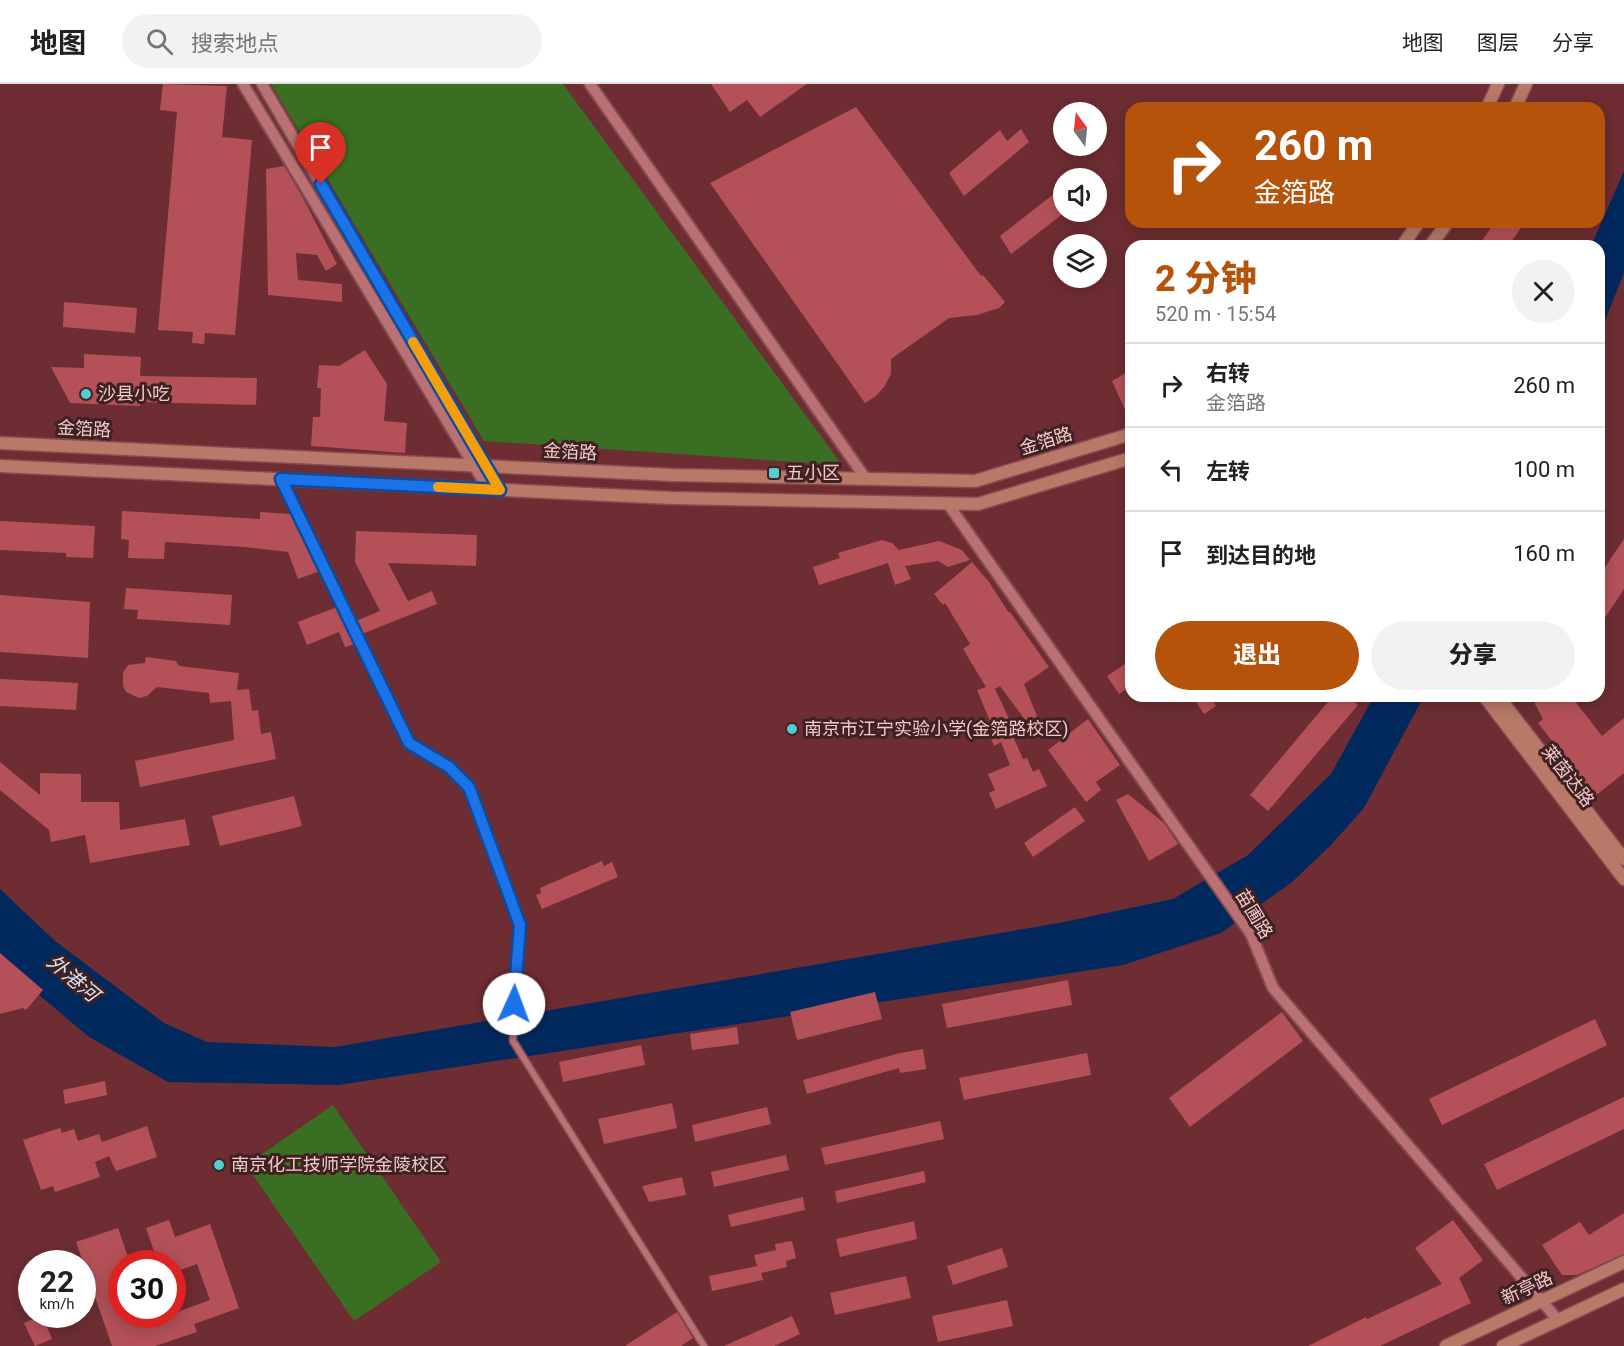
<!DOCTYPE html>
<html lang="zh">
<meta charset="utf-8">
<style>
:root{--surface:#fff;--page:#f2f2f2;--text:#202124;--muted:#757577;--line:#e0e0e0;--accent:#b45309}
body{margin:0;font-family:Roboto,"Noto Sans SC",sans-serif;background:var(--page);color:var(--text);height:100vh;display:flex;flex-direction:column;font-size:22px;white-space:nowrap}
*{box-sizing:border-box;margin:0}
p{font-size:20px;color:var(--muted)}
.icon{flex:none;width:33px;height:33px;fill:none;stroke:currentColor;stroke-width:2;stroke-linecap:round;stroke-linejoin:round}
.map{position:relative;flex:1;overflow:hidden}
.side{position:absolute;left:1125px;top:156px;width:480px;height:462px;display:flex;flex-direction:column;background:var(--surface);border-radius:18px;box-shadow:0 3px 15px #0003}
.side>*{flex:none}
.guide{position:absolute;left:1125px;top:18px;width:480px;height:126px;border-radius:18px;box-shadow:0 3px 15px #0003;background:#b45309;color:#fff;overflow:hidden}
.needle{width:39px;rotate:345deg}
.controls{position:absolute;left:1053px;top:18px;display:grid;gap:12px}
.controls a{display:grid;place-items:center;width:54px;height:54px;border-radius:50%;background:var(--surface);box-shadow:0 3px 15px #0003;font-size:30px}
.speed{position:absolute;left:18px;top:1166px;display:flex;gap:12px;font-size:30px;font-weight:700;text-align:center}
.speed>*{display:grid;place-content:center;width:78px;height:78px;border-radius:50%;background:var(--surface);box-shadow:0 3px 15px #0003;line-height:1}
.speed small{font-size:15px;font-weight:400}
.speed .limit{border:9px solid #d22;background:#fff;color:#111}
.pin{position:absolute;display:grid;place-items:center;width:51px;height:51px;color:#fff;margin:-62px -26px;border-radius:50% 50% 50% 0;rotate:-45deg;box-shadow:0 0 6px #0007}
.pin .icon{rotate:45deg}
.me{position:absolute;width:66px;margin:-33px;rotate:2deg;stroke-linejoin:round;filter:drop-shadow(0 0 4px #0008)}
.turn{display:flex;align-items:center;gap:21px;height:126px;padding:0 30px;font-size:27px}
.turn .icon{width:78px;height:78px;stroke-width:2.5}
.turn b{display:block;font-size:42px;line-height:51px}
.round{display:grid;place-items:center;flex:none;width:63px;height:63px;border-radius:32px;background:var(--page)}
.summary{display:flex;align-items:center;justify-content:space-between;height:102px;padding:0 30px}
h1{font-size:36px;font-weight:800;line-height:45px;color:var(--accent)}
.button{display:flex;gap:12px;margin-top:auto;padding:12px 30px}
.button a{flex:1;height:69px;border-radius:36px;background:var(--accent);color:#fff;font-size:24px;font-weight:800;line-height:69px;text-align:center}
.button a+a{background:var(--page);color:var(--text)}
ul{padding:0;list-style:none}
li{display:flex;align-items:center;gap:18px;height:84px;padding:0 30px;border-top:2px solid var(--line)}
li div{flex:1}
li b{display:block;font-size:22px}
li em{font-style:normal}
header{display:flex;align-items:center;gap:36px;box-sizing:border-box;height:84px;padding:0 30px;background:var(--surface);border-bottom:2px solid var(--line)}
header strong{font-size:28px}
nav{display:flex;gap:33px;margin-inline-start:auto;font-size:21px}
.search{width:420px;height:54px;background:var(--page);display:flex;align-items:center;gap:15px;box-sizing:border-box;padding:0 21px;border-radius:33px;color:var(--muted);font-size:22px}
.map>svg:first-child{display:block}
</style>
<header>
<strong>地图</strong>
<div class="search"><svg class="icon" aria-label="search" viewBox="0 0 24 24"><circle cx="10" cy="10" r="6"/><path d="M15 15l6 6"/></svg>搜索地点</div>
<nav><a>地图</a><a>图层</a><a>分享</a></nav>
</header>
<div class="map">
<svg width="1624" height="1262" viewBox="0 0 1624 1262">
<rect width="100%" height="100%" fill="#6e2d32"/>
<path fill="#3a6f23" d="M 271,0 L 563,0 L 842,381 L 484,357 Z
M 333,1021 L 441,1178 L 354,1237 L 246,1081 Z"/>
<path fill="#02295d" d="M 1624,87 L 1624,189 L 1599,251 L 1599,162 L 1591,162 Z
M 1374,612 L 1424,612 L 1364,724 L 1330,762 L 1292,798 L 1221,849 L 1123,881 L 339,1001 L 168,998 L 89,953 L 0,878 L 0,805 L 55,857 L 164,939 L 207,958 L 335,963 L 1059,839 L 1173,815 L 1248,771 L 1331,690 Z"/>
<path fill="#b45158" d="M 163,0 L 227,2 L 222,53 L 252,56 L 235,251 L 205,249 L 204,260 L 192,259 L 193,248 L 158,246 L 177,28 L 160,26 Z
M 711,0 L 807,0 L 760,33 L 747,16 L 730,28 Z
M 856,23 L 981,192 L 983,191 L 1005,218 L 999,224 L 977,231 L 949,234 L 891,275 L 891,290 L 884,303 L 876,312 L 865,319 L 710,99 Z
M 1021,45 L 1029,58 L 964,112 L 949,89 L 1000,46 L 1007,57 Z
M 284,82 L 302,112 L 337,180 L 326,187 L 317,171 L 296,169 L 298,196 L 342,200 L 342,218 L 268,211 L 266,85 Z
M 1064,102 L 1064,129 L 1011,170 L 1000,152 Z
M 1495,138 L 1525,138 L 1508,162 L 1478,162 Z
M 64,218 L 137,224 L 135,249 L 63,243 Z
M 365,266 L 387,300 L 384,337 L 407,339 L 405,369 L 311,362 L 313,333 L 320,333 L 321,304 L 317,304 L 319,281 L 339,282 Z
M 84,270 L 141,273 L 140,292 L 257,294 L 256,321 L 140,318 L 140,322 L 70,319 L 51,283 L 84,284 Z
M 1131,286 L 1131,339 L 1112,297 Z
M 122,427 L 260,435 L 260,428 L 290,430 L 294,433 L 320,487 L 298,495 L 288,468 L 245,463 L 165,458 L 164,475 L 128,474 L 129,456 L 121,455 Z
M 0,437 L 95,442 L 93,474 L 66,473 L 66,469 L 0,466 Z
M 356,447 L 477,451 L 476,482 L 388,479 L 408,517 L 432,507 L 437,520 L 362,550 L 356,537 L 380,527 L 355,478 Z
M 1624,455 L 1624,505 L 1599,543 L 1599,492 Z
M 882,456 L 892,459 L 899,466 L 939,457 L 962,466 L 970,476 L 948,483 L 938,477 L 905,482 L 911,495 L 895,501 L 888,479 L 819,501 L 813,483 L 840,474 L 838,469 Z
M 972,478 L 989,498 L 1009,529 L 1010,528 L 1049,583 L 1024,600 L 1039,637 L 1029,641 L 1000,602 L 995,605 L 1015,647 L 1011,648 L 1023,675 L 1027,674 L 1033,688 L 1039,685 L 1047,702 L 996,725 L 989,709 L 995,706 L 988,690 L 1010,681 L 1001,658 L 994,662 L 987,644 L 992,642 L 977,606 L 986,603 L 963,565 L 970,560 L 945,519 L 943,521 L 934,510 Z
M 126,504 L 232,511 L 230,541 L 137,535 L 138,526 L 124,525 Z
M 0,511 L 90,518 L 88,574 L 0,568 Z
M 337,523 L 355,560 L 345,563 L 339,548 L 307,561 L 298,538 Z
M 146,573 L 176,577 L 179,582 L 239,589 L 237,606 L 249,605 L 252,627 L 258,626 L 261,650 L 271,648 L 276,675 L 140,703 L 135,677 L 234,656 L 231,617 L 210,619 L 209,609 L 157,603 L 147,612 L 139,614 L 126,608 L 123,602 L 123,589 L 128,581 L 145,579 Z
M 1131,576 L 1131,602 L 1119,610 L 1107,592 Z
M 0,595 L 78,599 L 76,626 L 0,622 Z
M 1192,612 L 1210,612 L 1216,622 L 1204,630 Z
M 1333,612 L 1347,612 L 1358,621 L 1268,727 L 1250,711 Z
M 1534,612 L 1571,612 L 1602,652 L 1624,634 L 1624,689 L 1595,712 L 1538,639 L 1543,635 L 1535,620 Z
M 1088,635 L 1120,681 L 1096,698 L 1101,706 L 1086,718 L 1048,666 Z
M 0,678 L 40,711 L 40,689 L 81,690 L 81,718 L 119,718 L 120,746 L 185,735 L 190,761 L 90,779 L 85,751 L 51,758 L 49,746 L 0,706 Z
M 1128,710 L 1164,739 L 1178,760 L 1149,777 L 1116,716 Z
M 294,712 L 302,742 L 220,762 L 212,732 Z
M 1075,723 L 1085,737 L 1033,773 L 1024,759 Z
M 602,777 L 604,782 L 612,778 L 618,793 L 542,825 L 536,811 L 541,809 L 540,804 Z
M 0,869 L 43,906 L 26,926 L 23,924 L 0,930 Z
M 1068,896 L 1072,921 L 947,944 L 942,920 Z
M 875,908 L 882,935 L 797,956 L 790,928 Z
M 1282,928 L 1303,957 L 1190,1043 L 1169,1014 Z
M 1595,935 L 1607,961 L 1442,1041 L 1429,1015 Z
M 737,943 L 739,960 L 692,966 L 690,950 Z
M 641,961 L 645,981 L 563,998 L 559,978 Z
M 923,965 L 926,985 L 900,989 L 899,984 L 807,1010 L 803,996 L 900,969 Z
M 1087,969 L 1091,991 L 964,1016 L 959,994 Z
M 105,997 L 107,1011 L 65,1020 L 63,1006 Z
M 1624,1013 L 1624,1045 L 1497,1106 L 1484,1080 Z
M 672,1019 L 677,1044 L 604,1060 L 598,1035 Z
M 767,1023 L 771,1040 L 695,1058 L 692,1041 Z
M 940,1037 L 944,1055 L 825,1081 L 821,1064 Z
M 147,1042 L 157,1073 L 116,1087 L 109,1072 L 95,1078 L 100,1093 L 55,1108 L 53,1102 L 41,1106 L 23,1056 L 60,1044 L 62,1049 L 74,1045 L 78,1057 L 99,1050 L 102,1058 Z
M 786,1071 L 789,1086 L 714,1103 L 711,1088 Z
M 924,1087 L 926,1098 L 837,1119 L 835,1107 Z
M 682,1093 L 686,1111 L 649,1118 L 642,1102 Z
M 803,1113 L 805,1126 L 731,1143 L 728,1131 Z
M 1624,1129 L 1624,1170 L 1577,1191 L 1562,1191 L 1542,1161 L 1580,1138 L 1589,1151 Z
M 169,1136 L 175,1153 L 210,1140 L 239,1224 L 194,1240 L 197,1248 L 155,1262 L 112,1262 L 76,1158 L 118,1144 L 130,1179 L 122,1179 L 122,1230 L 172,1230 L 210,1216 L 197,1180 L 172,1189 L 172,1179 L 158,1179 L 146,1144 Z
M 1453,1136 L 1483,1176 L 1459,1194 L 1471,1219 L 1380,1262 L 1308,1262 L 1366,1233 L 1367,1235 L 1442,1200 L 1415,1164 Z
M 914,1137 L 917,1155 L 840,1173 L 836,1155 Z
M 792,1157 L 796,1174 L 786,1177 L 787,1183 L 761,1189 L 763,1196 L 712,1207 L 709,1192 L 757,1182 L 754,1171 L 776,1166 L 775,1160 Z
M 1002,1164 L 1008,1183 L 953,1201 L 947,1182 Z
M 906,1192 L 911,1214 L 835,1231 L 830,1209 Z
M 1007,1216 L 1013,1242 L 938,1258 L 932,1232 Z
M 677,1228 L 693,1254 L 681,1262 L 625,1262 Z
M 42,1231 L 52,1255 L 35,1262 L 24,1239 Z
M 792,1232 L 800,1250 L 774,1262 L 724,1262 Z"/>
<g fill="none" stroke-linecap="round" stroke-linejoin="round">
<g stroke="#844c51" stroke-width="9">
<path id="minor" d="M 282,397 L 409,659 L 449,683 L 469,703 L 520,841 L 514,901 L 513,957 L 704,1262"/>
</g>
<g stroke="#844c51" stroke-width="14">
<path id="tertiary" d="M 243,0 L 488,405
M 262,0 L 500,406
M 590,0 L 866,395
M 948,420 L 1251,850 L 1273,904 L 1558,1236"/>
</g>
<g stroke="#844c51" stroke-width="15">
<path id="secondary" d="M 1487,24 L 1498,0
M 1515,24 L 1526,0
M 1402,162 L 1419,138
M 1430,162 L 1448,138
M 0,359 L 673,391 L 975,397 L 1131,350
M 0,382 L 672,414 L 978,420 L 1131,374
M 1484,612 L 1624,795
M 1498,612 L 1624,775
M 1446,1262 L 1624,1178
M 1503,1262 L 1624,1205"/>
</g>
<use href="#minor" stroke="#ba7173" stroke-width="6"/>
<use href="#tertiary" stroke="#ba7173" stroke-width="10"/>
<use href="#secondary" stroke="#b87968" stroke-width="12"/>
</g>
<g fill="none" stroke-linecap="round" stroke-linejoin="round">
<g stroke="#114b97" stroke-width="15">
<path id="route" d="M 321,100 L 500,406 L 281,395 L 409,659 L 449,683 L 469,703 L 520,841 L 514,920"/>
</g>
<use href="#route" stroke="#1a73e8" stroke-width="10"/>
<path stroke="#f59e0b" stroke-width="10" d="M 413,258 L 500,406 L 438,403"/>
</g>
<g fill="#52cdd0" stroke="#3f2122" stroke-width="2">
<circle cx="86" cy="310" r="6"/>
<rect x="768" y="383" width="12" height="12" rx="3"/>
<circle cx="792" cy="645" r="6"/>
<circle cx="219" cy="1081" r="6"/>
</g>
<g text-anchor="middle" stroke-width="6" stroke-linejoin="round" paint-order="stroke">
<g font-size="18" fill="#f2c9c9" stroke="#3f2122" text-anchor="start">
<text x="98" y="316">沙县小吃</text>
<text x="786" y="395">五小区</text>
<text x="804" y="651">南京市江宁实验小学(金箔路校区)</text>
<text x="231" y="1087">南京化工技师学院金陵校区</text>
</g>
<g font-size="18" fill="#f2c9c9" stroke="#3f2122">
<text transform="translate(84 345) rotate(3)" y="6">金箔路</text>
<text transform="translate(1046 357) rotate(-17)" y="6">金箔路</text>
<text transform="translate(570 368) rotate(3)" y="6">金箔路</text>
<text transform="translate(1568 692) rotate(52)" y="6">莱茵达路</text>
<text transform="translate(1254 830) rotate(59)" y="6">苗圃路</text>
<text transform="translate(1527 1204) rotate(-25)" y="6">新亭路</text>
</g>
<g font-size="20" font-style="italic" fill="#d6e4f8" stroke="#3f2122">
<text transform="translate(73 894) rotate(40)" y="7">外港河</text>
</g>
</g>
</svg>
<div class="controls">
<a><svg class="needle" viewBox="-14 -14 28 28"><path d="M0-13l5 13h-10z" fill="#e53935"/><path d="M0 13l5-13h-10z" fill="#757577"/></svg></a>
<a><svg class="icon" aria-label="sound" viewBox="0 0 24 24"><path d="M4 9h4l5-4v14l-5-4H4zM17 9q2 3 0 6"/></svg></a>
<a><svg class="icon" aria-label="layers" viewBox="0 0 24 24"><path d="M12 4l9 5-9 5-9-5zM3 14l9 5 9-5"/></svg></a>
</div>
<div class="speed"><div>22<small>km/h</small></div><div class="limit">30</div></div>
<div class="pin" style="left:321px;top:100px;background:#d93025"><svg class="icon" aria-label="arrive" viewBox="0 0 24 24"><path d="M6 21V4h12l-3 4 3 4H6"/></svg></div>
<svg class="me" style="left:514px;top:920px" viewBox="-20 -20 40 40"><circle r="19" fill="#fff"/><path d="M0-13L10 11 0 6-10 11z" fill="#1a73e8"/></svg>
<div class="guide">
<div class="turn"><svg class="icon" aria-label="right" viewBox="0 0 24 24"><path d="M7 20v-9h11M14 6l5 5-5 5"/></svg><div><b>260 m</b>金箔路</div></div>
</div>
<section class="side">
<div class="summary"><div><h1>2 分钟</h1><p>520 m · 15:54</p></div><a class="round"><svg class="icon" aria-label="close" viewBox="0 0 24 24"><path d="M6 6l12 12M18 6L6 18"/></svg></a></div>
<ul>
<li><svg class="icon" aria-label="right" viewBox="0 0 24 24"><path d="M7 20v-9h11M14 6l5 5-5 5"/></svg><div><b>右转</b><p>金箔路</p></div><em>260 m</em></li>
<li><svg class="icon" aria-label="left" viewBox="0 0 24 24"><path d="M17 20v-9H6M10 6l-5 5 5 5"/></svg><div><b>左转</b></div><em>100 m</em></li>
<li><svg class="icon" aria-label="arrive" viewBox="0 0 24 24"><path d="M6 21V4h12l-3 4 3 4H6"/></svg><div><b>到达目的地</b></div><em>160 m</em></li>
</ul>
<div class="button"><a>退出</a><a>分享</a></div>
</section>
</div>
